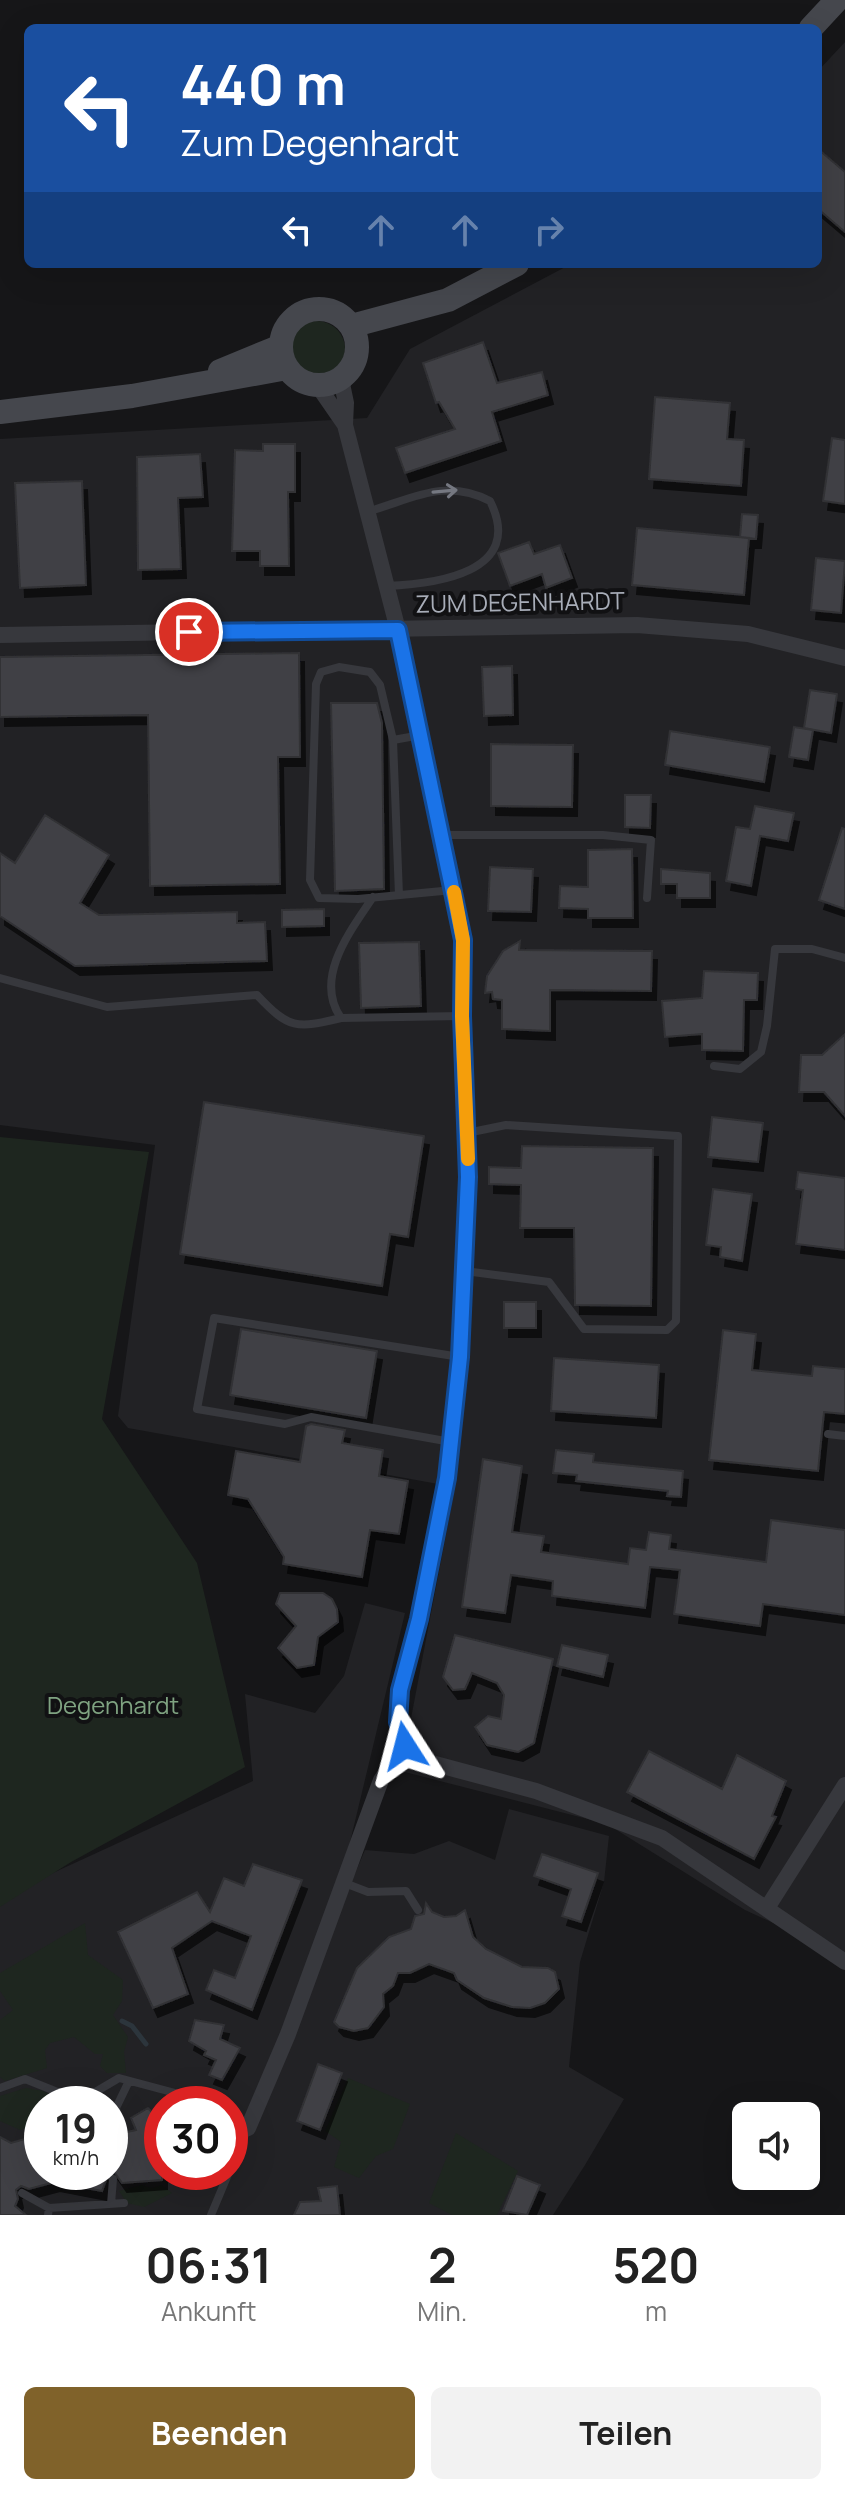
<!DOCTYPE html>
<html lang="de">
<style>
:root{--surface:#fff;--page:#f2f2f2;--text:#222;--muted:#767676;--accent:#80622a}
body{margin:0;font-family:Manrope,sans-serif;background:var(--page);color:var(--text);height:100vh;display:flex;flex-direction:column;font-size:30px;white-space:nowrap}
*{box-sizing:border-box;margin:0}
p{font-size:26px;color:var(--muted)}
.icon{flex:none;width:44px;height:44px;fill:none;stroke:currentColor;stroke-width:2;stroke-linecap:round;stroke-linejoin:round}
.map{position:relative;height:2215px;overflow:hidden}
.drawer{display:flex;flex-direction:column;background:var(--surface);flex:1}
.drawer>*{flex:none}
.hud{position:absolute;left:24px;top:24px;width:798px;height:244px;border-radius:12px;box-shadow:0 8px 32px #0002;background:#1a4fa0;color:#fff;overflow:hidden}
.fabs{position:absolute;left:732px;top:2102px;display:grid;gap:16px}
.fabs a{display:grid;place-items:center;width:88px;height:88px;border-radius:12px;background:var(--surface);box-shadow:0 8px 32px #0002;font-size:40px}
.speed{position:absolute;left:24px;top:2086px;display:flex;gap:16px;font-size:40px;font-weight:700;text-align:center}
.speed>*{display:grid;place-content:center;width:104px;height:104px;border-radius:50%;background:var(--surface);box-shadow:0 8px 32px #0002;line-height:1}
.speed small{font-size:20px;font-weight:400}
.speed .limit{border:12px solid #d22;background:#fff;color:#111}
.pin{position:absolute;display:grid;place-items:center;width:68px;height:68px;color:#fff;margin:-34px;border:4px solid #fff;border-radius:50%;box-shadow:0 2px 8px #0007}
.me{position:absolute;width:88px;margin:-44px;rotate:351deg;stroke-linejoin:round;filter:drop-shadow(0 0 6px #0008)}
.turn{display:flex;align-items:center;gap:28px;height:168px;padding:0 24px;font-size:36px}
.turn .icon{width:104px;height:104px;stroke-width:2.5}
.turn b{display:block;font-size:56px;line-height:68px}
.lanes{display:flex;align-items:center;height:76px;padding:0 24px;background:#0003;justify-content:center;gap:40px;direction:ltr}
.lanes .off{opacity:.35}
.eta{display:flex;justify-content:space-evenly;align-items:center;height:136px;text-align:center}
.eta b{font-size:48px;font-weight:700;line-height:56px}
.action{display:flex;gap:16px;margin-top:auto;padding:16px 24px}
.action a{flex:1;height:92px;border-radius:12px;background:var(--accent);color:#fff;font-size:32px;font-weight:700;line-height:92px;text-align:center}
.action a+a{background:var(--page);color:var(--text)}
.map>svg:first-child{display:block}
</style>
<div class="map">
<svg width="845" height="2215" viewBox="0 0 845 2215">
<defs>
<filter id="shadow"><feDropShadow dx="5" dy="9" stdDeviation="0" flood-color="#0009"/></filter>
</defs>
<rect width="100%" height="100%" fill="#161618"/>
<path fill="#222225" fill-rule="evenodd" d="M 845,42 L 845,1956 L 745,1910 L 607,1824 L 401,1771 L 455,1487 L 128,1428 L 118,1416 L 155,1145 L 0,1125 L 0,439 L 367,418 L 410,349 L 571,264 L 818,264 L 818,71 Z
M 365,1603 L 405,1613 L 339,1888 L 295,2015 L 365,1850 L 414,1854 L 449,1841 L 495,1860 L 509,1809 L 609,1836 L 604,1882 L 580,1962 L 569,2067 L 624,2099 L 585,2165 L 553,2215 L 0,2215 L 0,1902 L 18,1889 L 253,1781 L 245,1694 L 315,1713 L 344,1676 ZM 42,2104 L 110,2104 L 110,2172 L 42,2172 ZM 162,2104 L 230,2104 L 230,2172 L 162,2172 Z"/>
<path fill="#1e261f" d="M289 349a28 28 0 1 1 56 0a28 28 0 1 1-56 0Z
M 0,1137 L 149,1152 L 102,1419 L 197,1563 L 245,1767 L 71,1862 L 0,1907 Z
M 85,1923 L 88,1955 L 123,1980 L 122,2001 L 113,2015 L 128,2037 L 124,2052 L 126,2073 L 107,2073 L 100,2066 L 103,2054 L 95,2054 L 74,2037 L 50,2043 L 45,2050 L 47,2068 L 5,2081 L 0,2077 L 0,2020 L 13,2010 L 0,1991 L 0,1973 Z
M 348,2078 L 410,2104 L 393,2149 L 376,2156 L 359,2178 L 334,2167 L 341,2142 L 325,2131 Z
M 26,2088 L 43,2091 L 69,2104 L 40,2099 L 33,2111 L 39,2124 L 20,2130 L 0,2121 L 0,2096 Z
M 456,2133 L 518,2171 L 497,2215 L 452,2215 L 429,2203 Z
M 141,2185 L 152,2188 L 161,2185 L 172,2193 L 144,2207 L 127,2203 L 119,2191 Z"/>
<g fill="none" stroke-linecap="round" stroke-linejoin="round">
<path stroke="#2c353c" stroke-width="5" d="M 122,2021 L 132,2026 L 146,2044"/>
</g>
<path fill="#404145" stroke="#303034" stroke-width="2" filter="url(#shadow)" d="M 818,149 L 845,172 L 845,232 L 818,209 Z
M 483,342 L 497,383 L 542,372 L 548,395 L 492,412 L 501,441 L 405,473 L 396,448 L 455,429 L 439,402 L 436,403 L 423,363 Z
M 655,397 L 730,403 L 727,439 L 744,440 L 741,486 L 649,479 Z
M 832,438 L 845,440 L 845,504 L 823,501 Z
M 263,444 L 295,444 L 295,492 L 288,492 L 289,566 L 260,566 L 260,551 L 232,551 L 235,450 L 263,451 Z
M 200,454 L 203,497 L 178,498 L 181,569 L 138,570 L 137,457 Z
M 82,481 L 86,585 L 20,588 L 15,483 Z
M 742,514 L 758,515 L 756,539 L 740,537 Z
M 637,528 L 749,538 L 744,595 L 632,585 Z
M 529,542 L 534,554 L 560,545 L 572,578 L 546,588 L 542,574 L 510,586 L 498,553 Z
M 816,558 L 845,561 L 841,613 L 811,610 Z
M 299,653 L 300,757 L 278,757 L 280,884 L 150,886 L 148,715 L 0,717 L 0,657 Z
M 512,666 L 513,715 L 484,716 L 482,667 Z
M 810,690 L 837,694 L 831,733 L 804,728 Z
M 331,703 L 377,703 L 382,723 L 384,889 L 335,891 Z
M 794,727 L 813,730 L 808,760 L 789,757 Z
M 670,731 L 770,747 L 764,782 L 665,765 Z
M 491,744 L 573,745 L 572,807 L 491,806 Z
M 625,795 L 651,795 L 650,828 L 625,827 Z
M 755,806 L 794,813 L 788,841 L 760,836 L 751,886 L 726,881 L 736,827 L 750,829 Z
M 45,815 L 109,855 L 80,903 L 99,915 L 237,912 L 237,923 L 265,922 L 267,961 L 75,966 L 0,916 L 0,853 L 15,863 Z
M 842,828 L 845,829 L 845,909 L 819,900 Z
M 632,849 L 633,918 L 588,918 L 588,909 L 559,908 L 560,886 L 588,887 L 588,850 Z
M 490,867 L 533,869 L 531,912 L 488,911 Z
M 661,869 L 710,873 L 710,898 L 677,898 L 677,884 L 661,884 Z
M 324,909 L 324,926 L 282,927 L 282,910 Z
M 520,941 L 519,950 L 652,951 L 651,991 L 550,990 L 550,1031 L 502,1029 L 502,1000 L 493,999 L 492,992 L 485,993 L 487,976 L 503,951 Z
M 419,942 L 421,1006 L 361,1008 L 359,943 Z
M 704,971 L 758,973 L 757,1000 L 744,1000 L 743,1051 L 702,1050 L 702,1034 L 665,1037 L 662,1001 L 702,998 Z
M 845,1034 L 845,1116 L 824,1092 L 799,1092 L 801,1055 L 822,1055 Z
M 204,1102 L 424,1136 L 408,1237 L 390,1234 L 382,1286 L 180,1254 Z
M 712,1117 L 763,1123 L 758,1162 L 708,1157 Z
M 522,1146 L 653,1148 L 651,1306 L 575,1305 L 574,1228 L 520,1228 L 521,1185 L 489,1184 L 489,1167 L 521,1168 Z
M 798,1172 L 845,1178 L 845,1250 L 796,1244 L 803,1190 L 796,1189 Z
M 713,1189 L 752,1194 L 742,1261 L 720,1257 L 721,1247 L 706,1245 Z
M 504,1302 L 536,1302 L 536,1328 L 504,1328 Z
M 241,1329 L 377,1351 L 366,1418 L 230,1395 Z
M 723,1330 L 756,1334 L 752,1370 L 812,1376 L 813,1366 L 845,1369 L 845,1414 L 824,1412 L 818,1471 L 709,1460 Z
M 554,1358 L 659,1365 L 656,1418 L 551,1411 Z
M 311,1424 L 345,1430 L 342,1443 L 383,1450 L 379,1476 L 408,1481 L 399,1534 L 370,1530 L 362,1577 L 283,1564 L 284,1557 L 248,1499 L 228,1495 L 236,1451 L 300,1462 L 306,1426 Z
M 556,1450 L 594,1454 L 593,1462 L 683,1471 L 681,1497 L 667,1496 L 668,1491 L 576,1481 L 577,1475 L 553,1473 Z
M 483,1459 L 522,1466 L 512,1532 L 544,1536 L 541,1552 L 628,1564 L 630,1548 L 646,1550 L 649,1532 L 671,1535 L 669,1549 L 766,1562 L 771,1520 L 845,1530 L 845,1615 L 763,1604 L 760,1626 L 674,1614 L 680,1570 L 650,1567 L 645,1608 L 552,1596 L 553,1581 L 511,1575 L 505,1613 L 462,1607 Z
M 280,1593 L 323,1593 L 332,1599 L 337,1609 L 338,1622 L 318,1637 L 314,1665 L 297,1668 L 278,1648 L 296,1626 L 276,1604 Z
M 455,1635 L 553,1659 L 534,1743 L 518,1752 L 487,1745 L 475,1727 L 488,1716 L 501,1719 L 504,1695 L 497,1683 L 472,1673 L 465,1689 L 453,1690 L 443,1677 Z
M 562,1645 L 608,1655 L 603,1677 L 557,1666 Z
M 649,1751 L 722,1789 L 737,1755 L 786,1781 L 772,1816 L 776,1817 L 754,1859 L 627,1792 Z
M 542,1854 L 598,1873 L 581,1922 L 562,1916 L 571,1889 L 534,1876 Z
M 253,1864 L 302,1880 L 252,2010 L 206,1990 L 214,1970 L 235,1978 L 251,1936 L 212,1921 L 172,1948 L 188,1994 L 153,2008 L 118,1932 L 197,1892 L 210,1912 L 224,1878 L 244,1886 Z
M 426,1903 L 432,1912 L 444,1917 L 456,1916 L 465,1910 L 473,1937 L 486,1949 L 522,1967 L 548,1968 L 555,1972 L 559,1989 L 545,2003 L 530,2008 L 512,2007 L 484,1998 L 457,1980 L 454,1973 L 429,1964 L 410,1973 L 398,1973 L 393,1986 L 383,1994 L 384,2007 L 368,2028 L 354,2031 L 339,2027 L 334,2022 L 357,1968 L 389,1937 L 411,1929 L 415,1916 L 424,1914 Z
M 195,2020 L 224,2025 L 220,2039 L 240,2048 L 222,2080 L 209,2075 L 216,2060 L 204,2055 L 206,2051 L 189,2041 Z
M 318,2064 L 342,2073 L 320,2130 L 297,2121 Z
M 148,2108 L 160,2121 L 162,2131 L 162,2180 L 122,2183 L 110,2166 L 110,2134 L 120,2140 L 127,2132 L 136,2130 L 131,2118 Z
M 42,2134 L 42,2172 L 109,2172 L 102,2191 L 55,2182 L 29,2189 L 21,2186 L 16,2190 L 18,2199 L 15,2206 L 26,2215 L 0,2215 L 0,2137 L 11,2143 Z
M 517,2176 L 540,2185 L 527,2215 L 503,2211 Z
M 337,2186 L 340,2215 L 294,2215 L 300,2202 L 321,2201 L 318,2188 Z"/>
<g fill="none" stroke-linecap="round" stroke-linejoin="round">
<path stroke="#37383d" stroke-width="8" d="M 370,511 C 414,498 446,478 490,501 C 526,573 435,584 386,586
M 393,740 L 380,685 L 370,672 L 339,667 L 321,672 L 316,684 L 310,880 L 319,898 L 358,899 L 453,890
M 443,835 L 603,835 L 651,840 L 647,898
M 399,895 L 393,740 L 421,735
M 373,897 C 351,930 313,978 341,1018 L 462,1016
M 0,978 L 107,1007 L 257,995 C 289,1029 296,1029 341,1018
M 714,1066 L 740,1069 L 761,1052 L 767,1026 L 775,949 L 812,949 L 845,958
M 465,1271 L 549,1282 L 584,1329 L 667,1330 L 676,1321 L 678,1136 L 506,1125 L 467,1133
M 828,1434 L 845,1436
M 451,1442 L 311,1417 L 285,1424 L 197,1409 L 214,1318 L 460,1357
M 342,1882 L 368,1892 L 406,1891 L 418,1910
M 0,2088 L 25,2079 L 80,2101 L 119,2078 L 209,2102
M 120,2133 L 116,2108 L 129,2081
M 230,2169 L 248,2128
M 22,2193 L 49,2208
M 111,2204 L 113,2179
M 48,2215 L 49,2208 L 124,2203
M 211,2215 L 229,2172"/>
<path stroke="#37383d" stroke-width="16" d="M 341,379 L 346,403 L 345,425 L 398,630 L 463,940 L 462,1016 L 468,1177 L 460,1357 L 447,1478 L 419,1619 L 400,1690 L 398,1722 L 405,1746
M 318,386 L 345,425
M 0,635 L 637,625 L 748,634 L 845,658
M 405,1746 L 424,1761 L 536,1791 L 662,1838 L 845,1962
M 767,1908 L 845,1785
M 248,2128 L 288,2034 L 381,1780 L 405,1746"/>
<path stroke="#45474d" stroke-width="24" d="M 811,28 L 837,0
M281 347a38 38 0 1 1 76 0a38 38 0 1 1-76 0Z
M 351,326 L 448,300 L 517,264
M 220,371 L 281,346
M 0,412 L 132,396 L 287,368"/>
</g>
<defs><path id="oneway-shaft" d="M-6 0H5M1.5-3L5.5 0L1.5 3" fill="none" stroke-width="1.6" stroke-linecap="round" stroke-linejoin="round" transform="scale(2)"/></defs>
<use stroke="#757881" href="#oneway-shaft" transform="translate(445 491) rotate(-5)"/>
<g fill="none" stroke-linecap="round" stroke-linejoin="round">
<g stroke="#114b97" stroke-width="20">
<path id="route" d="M 189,632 L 398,630 L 463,940 L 462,1016 L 468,1177 L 460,1357 L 447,1478 L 419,1619 L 400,1690 L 398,1722 L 405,1746"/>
</g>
<use href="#route" stroke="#1a73e8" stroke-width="14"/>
<path stroke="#f59e0b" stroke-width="14" d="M 454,892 L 463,940 L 462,1016 L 468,1159"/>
</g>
<g text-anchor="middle" stroke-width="8" stroke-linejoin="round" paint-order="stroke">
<g font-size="24" fill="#a8adb8" stroke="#111113">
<text transform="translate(520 603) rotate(-1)" y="8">ZUM DEGENHARDT</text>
</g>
<g font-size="24" fill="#7fa381" stroke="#111113">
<text x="113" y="1714">Degenhardt</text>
</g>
</g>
</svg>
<div class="fabs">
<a><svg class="icon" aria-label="sound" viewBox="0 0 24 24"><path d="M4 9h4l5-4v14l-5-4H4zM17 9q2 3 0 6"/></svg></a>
</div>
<div class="speed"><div>19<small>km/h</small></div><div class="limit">30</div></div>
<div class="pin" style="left:189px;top:632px;background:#d93025"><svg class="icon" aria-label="arrive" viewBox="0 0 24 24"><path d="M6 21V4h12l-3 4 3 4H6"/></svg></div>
<svg class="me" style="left:405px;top:1746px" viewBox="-20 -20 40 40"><path d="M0-17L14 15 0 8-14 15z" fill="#1a73e8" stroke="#fff" stroke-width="4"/></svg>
<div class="hud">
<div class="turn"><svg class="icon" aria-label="left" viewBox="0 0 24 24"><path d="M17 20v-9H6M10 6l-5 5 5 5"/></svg><div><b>440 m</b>Zum Degenhardt</div></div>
<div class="lanes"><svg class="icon" aria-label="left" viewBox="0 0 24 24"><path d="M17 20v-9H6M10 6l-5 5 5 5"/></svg><svg class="icon off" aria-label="ahead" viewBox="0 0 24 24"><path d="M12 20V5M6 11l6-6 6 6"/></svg><svg class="icon off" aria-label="ahead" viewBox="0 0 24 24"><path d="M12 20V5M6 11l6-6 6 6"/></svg><svg class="icon off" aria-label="right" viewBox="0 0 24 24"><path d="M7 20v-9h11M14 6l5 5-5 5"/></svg></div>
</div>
</div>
<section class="drawer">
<div class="eta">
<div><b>06:31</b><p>Ankunft</p></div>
<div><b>2</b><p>Min.</p></div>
<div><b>520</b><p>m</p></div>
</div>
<div class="action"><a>Beenden</a><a>Teilen</a></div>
</section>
